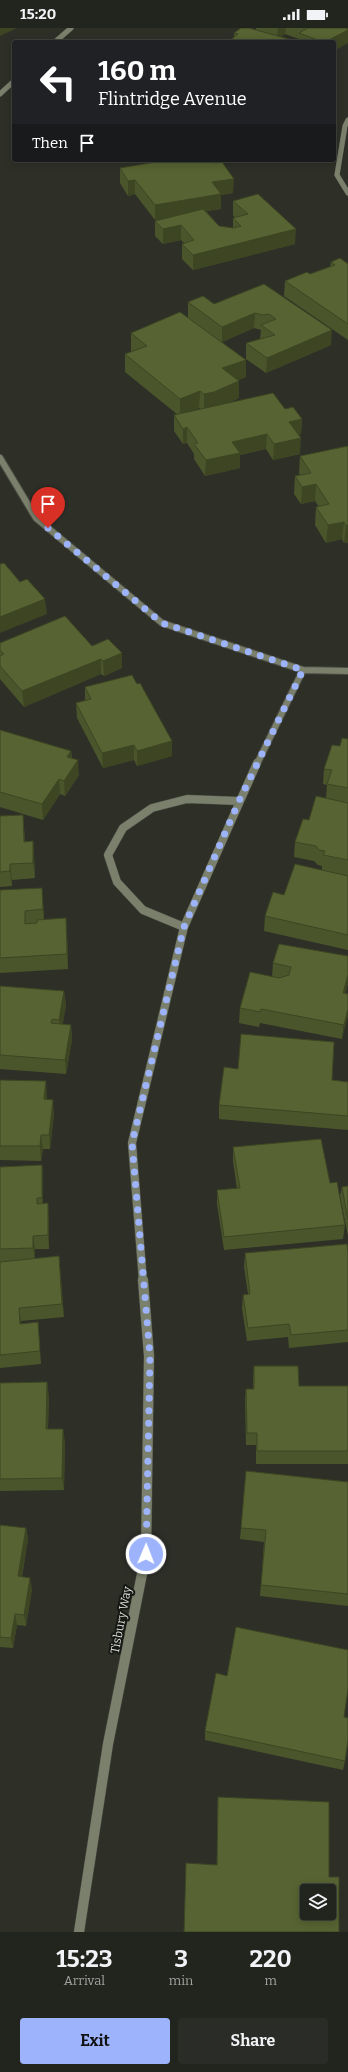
<!DOCTYPE html>
<style>
:root{--surface:#22241e;--page:#2a2c27;--text:#f1f3f6;--muted:#a2a4a4;--line:#3f413c;--accent:#9db4fd}
body{margin:0;font-family:Bitter,serif;background:var(--page);color:var(--text);height:100vh;display:flex;flex-direction:column;font-size:15px;white-space:nowrap}
*{box-sizing:border-box;margin:0}
p{font-size:13px;color:var(--muted)}
.icon{flex:none;width:22px;height:22px;fill:none;stroke:currentColor;stroke-width:2;stroke-linecap:round;stroke-linejoin:round}
.map{position:relative;height:1904px;overflow:hidden}
.panel{display:flex;flex-direction:column;background:var(--surface);flex:1}
.panel>*{flex:none}
.top-card{position:absolute;left:12px;top:12px;width:324px;height:122px;border-radius:4px;box-shadow:0 2px 10px #0003,0 0 0 1px var(--line);background:#202124;color:#fff;overflow:hidden}
.controls{position:absolute;left:300px;top:1856px;display:grid;gap:8px}
.controls a{display:grid;place-items:center;width:36px;height:36px;border-radius:4px;background:var(--surface);box-shadow:0 2px 10px #0003,0 0 0 1px var(--line);font-size:20px}
.pin{position:absolute;display:grid;place-items:center;width:34px;height:34px;color:#fff;margin:-41px -17px;border-radius:50% 50% 50% 0;rotate:-45deg;box-shadow:0 0 4px #0007}
.pin .icon{rotate:45deg}
.me{position:absolute;width:44px;margin:-22px;rotate:1deg;stroke-linejoin:round;filter:drop-shadow(0 0 3px #0008)}
.turn{display:flex;align-items:center;gap:14px;height:84px;padding:0 20px;font-size:18px}
.turn .icon{width:52px;height:52px;stroke-width:2.5}
.turn b{display:block;font-size:28px;line-height:34px}
.then{display:flex;align-items:center;height:38px;padding:0 20px;background:#0003;gap:8px;font-size:15px}
.eta{display:flex;justify-content:space-evenly;align-items:center;height:68px;text-align:center}
.eta b{font-size:24px;font-weight:700;line-height:28px}
.primary-button{display:flex;gap:8px;margin-top:auto;padding:8px 20px}
.primary-button a{flex:1;height:46px;border-radius:4px;background:var(--accent);color:#111;font-size:16px;font-weight:700;line-height:46px;text-align:center}
.primary-button a+a{background:var(--page);color:var(--text)}
.status{display:flex;justify-content:space-between;align-items:center;height:28px;padding:0 20px;background:var(--surface);direction:ltr}
.status svg{height:11px;fill:currentColor}
.map>svg:first-child{display:block}
</style>
<div class="status"><b>15:20</b><svg viewBox="0 0 49 12"><path d="M0 12V9h3v3zM5 12V6h3v6zM10 12V3h3v9zM15 12V0h3v12zM26 1h20v11H26zM47 4h2v5h-2z"/></svg></div>
<div class="map">
<svg width="348" height="1904" viewBox="0 0 348 1904">
<rect width="100%" height="100%" fill="#2e3028"/>
<g fill="none" stroke-linecap="round" stroke-linejoin="round">
<g stroke="#4a4c44" stroke-width="5.5">
<path id="minor-far3" d="M 55,14 L 71,0
M 0,66 L 14,53
M 348,92 L 345,98 L 337,147 L 348,165"/>
</g>
<g stroke="#4a4c44" stroke-width="8">
<path id="minor-far2" d="M 0,430 L 36,490 L 162,595 L 303,642 L 348,643
M 257,736 L 303,642"/>
</g>
<g stroke="#4a4c44" stroke-width="9">
<path id="minor-far1" d="M 184,899 L 143,882 L 117,854 L 108,827 L 123,800 L 152,780 L 187,771 L 239,773
M 143,1253 L 132,1115 L 184,899 L 257,735"/>
</g>
<g stroke="#4a4c44" stroke-width="11">
<path id="minor" d="M 79,1904 L 108,1716 L 146,1526 L 149,1328 L 143,1252"/>
</g>
<use href="#minor-far3" stroke="#7a806b" stroke-width="5"/>
<use href="#minor-far2" stroke="#7a806b" stroke-width="6"/>
<use href="#minor-far1" stroke="#7a806b" stroke-width="8"/>
<use href="#minor" stroke="#7a806b" stroke-width="10"/>
</g>
<path fill="#4b552b" fill-rule="evenodd" d="M 256,0 L 348,0 L 348,15 L 334,14 L 221,14 L 228,14 L 234,9 L 234,5 L 256,2 ZM 285,6 L 299,11 L 299,14 L 280,9 Z
M 168,132 L 238,132 L 237,135 L 222,134 L 233,165 L 221,167 L 221,181 L 206,183 L 219,198 L 233,200 L 233,190 L 235,190 L 233,187 L 233,173 L 295,216 L 193,242 L 182,231 L 182,216 L 184,215 L 181,212 L 163,216 L 155,208 L 155,193 L 169,189 L 155,192 L 135,166 L 128,168 L 120,155 L 120,140 Z
M 331,234 L 348,236 L 348,312 L 284,268 L 285,253 L 310,246 L 330,239 Z
M 264,256 L 331,317 L 266,345 L 246,331 L 246,315 L 260,311 L 261,302 L 254,300 L 222,314 L 246,332 L 246,349 L 238,352 L 239,353 L 239,370 L 226,376 L 285,381 L 302,391 L 301,406 L 298,407 L 300,426 L 273,432 L 266,421 L 240,427 L 240,440 L 205,448 L 194,431 L 194,426 L 187,415 L 183,416 L 174,403 L 174,387 L 178,387 L 125,344 L 125,326 L 132,324 L 131,323 L 131,305 L 188,289 L 188,274 L 214,276 ZM 199,380 L 201,381 L 191,383 Z
M 348,418 L 348,515 L 344,515 L 342,511 L 326,515 L 315,497 L 316,479 L 319,479 L 315,473 L 301,476 L 294,466 L 295,448 L 300,447 L 299,446 L 300,428 Z
M 0,615 L 92,618 L 122,625 L 122,640 L 104,648 L 101,646 L 24,679 L 0,651 Z
M 137,656 L 172,713 L 172,728 L 137,738 L 134,732 L 103,740 L 77,690 L 76,675 L 85,672 L 85,659 Z
M 0,702 L 71,723 L 72,730 L 79,747 L 65,768 L 60,766 L 43,792 L 0,779 Z
M 348,711 L 348,922 L 264,903 L 265,888 L 284,867 L 322,842 L 322,838 L 318,837 L 314,833 L 294,829 L 295,814 L 309,792 L 326,770 L 327,757 L 323,756 L 324,741 L 340,718 Z
M 23,787 L 25,813 L 33,813 L 34,828 L 35,850 L 12,852 L 12,858 L 0,859 L 0,788 Z
M 0,862 L 43,875 L 44,891 L 67,905 L 68,941 L 0,945 Z
M 279,916 L 348,955 L 345,965 L 348,966 L 342,1011 L 260,995 L 259,999 L 239,995 L 240,980 L 272,949 L 273,935 Z
M 0,958 L 64,963 L 66,978 L 62,996 L 71,997 L 72,1012 L 66,1046 L 0,1041 Z
M 0,1052 L 47,1068 L 47,1072 L 54,1086 L 50,1121 L 43,1121 L 41,1133 L 0,1132 Z
M 332,1052 L 348,1054 L 348,1102 L 219,1091 L 219,1077 Z
M 233,1119 L 330,1155 L 345,1197 L 343,1211 L 224,1222 L 217,1176 L 217,1162 L 237,1161 L 233,1133 Z
M 42,1137 L 43,1151 L 43,1175 L 49,1189 L 49,1221 L 35,1221 L 35,1231 L 59,1228 L 64,1289 L 21,1293 L 21,1296 L 39,1307 L 41,1336 L 0,1340 L 0,1139 Z
M 348,1158 L 348,1208 L 340,1168 L 342,1159 Z
M 348,1224 L 348,1314 L 289,1320 L 288,1309 L 247,1313 L 242,1280 L 243,1267 L 248,1266 L 244,1239 L 245,1225 Z
M 254,1338 L 299,1358 L 348,1358 L 348,1436 L 256,1436 L 256,1417 L 246,1417 L 245,1373 L 246,1361 L 253,1361 L 253,1351 Z
M 0,1355 L 49,1367 L 48,1401 L 65,1413 L 64,1462 L 0,1463 Z
M 246,1443 L 348,1454 L 348,1578 L 260,1568 L 264,1514 L 240,1511 Z
M 0,1497 L 26,1500 L 28,1511 L 22,1549 L 32,1561 L 26,1598 L 17,1597 L 13,1620 L 0,1619 Z
M 227,1648 L 344,1689 L 345,1733 L 343,1742 L 205,1712 L 205,1703 Z
M 218,1769 L 329,1849 L 339,1904 L 217,1837 Z"/>
<path fill="#3d4523" d="M 0,0 L 17,0 L 0,8 Z
M 278,0 L 286,0 L 285,6 L 277,10 Z
M 344,0 L 348,0 L 348,15 L 334,23 L 334,14 L 325,14 Z
M 234,151 L 233,165 L 221,167 L 221,181 L 155,192 L 155,177 L 212,154 Z
M 135,152 L 135,166 L 128,168 L 128,153 Z
M 181,197 L 181,212 L 163,216 L 163,201 Z
M 296,201 L 295,216 L 193,242 L 193,227 Z
M 255,285 L 254,300 L 222,314 L 222,299 Z
M 332,302 L 331,317 L 266,345 L 267,330 Z
M 246,332 L 246,349 L 222,357 L 222,340 Z
M 239,353 L 239,370 L 213,381 L 204,384 L 204,366 Z
M 200,363 L 199,380 L 180,388 L 180,371 Z
M 302,391 L 301,406 L 288,409 L 289,394 Z
M 187,399 L 187,415 L 183,416 L 183,401 Z
M 267,406 L 266,421 L 240,427 L 240,440 L 205,448 L 206,432 L 232,414 Z
M 301,410 L 300,426 L 273,432 L 274,416 Z
M 316,456 L 315,473 L 301,476 L 302,459 Z
M 344,494 L 342,511 L 326,515 L 328,497 Z
M 348,497 L 348,515 L 344,515 L 346,498 Z
M 45,571 L 47,586 L 0,605 L 0,589 Z
M 122,625 L 122,640 L 104,648 L 103,633 Z
M 101,631 L 101,646 L 24,679 L 22,663 Z
M 172,713 L 172,728 L 137,738 L 137,723 Z
M 134,717 L 134,732 L 103,740 L 102,725 Z
M 71,723 L 72,738 L 67,729 Z
M 78,732 L 79,747 L 65,768 L 64,753 Z
M 59,751 L 60,766 L 43,792 L 42,776 Z
M 23,787 L 24,802 L 26,829 L 24,814 Z
M 33,813 L 34,828 L 35,850 L 33,835 Z
M 10,836 L 12,852 L 12,858 L 10,843 Z
M 66,890 L 67,905 L 68,941 L 67,926 Z
M 348,947 L 348,955 L 342,980 L 343,965 Z
M 64,963 L 66,978 L 61,1006 L 59,992 Z
M 348,981 L 348,988 L 342,1011 L 344,997 Z
M 71,997 L 72,1012 L 66,1046 L 65,1032 Z
M 46,1053 L 47,1068 L 46,1086 L 44,1071 Z
M 53,1072 L 54,1086 L 50,1121 L 49,1107 Z
M 41,1107 L 43,1121 L 41,1133 L 40,1118 Z
M 42,1137 L 43,1151 L 43,1184 L 42,1170 Z
M 48,1175 L 49,1189 L 49,1221 L 48,1207 Z
M 33,1208 L 35,1221 L 35,1234 L 33,1220 Z
M 59,1228 L 60,1242 L 64,1289 L 62,1276 Z
M 19,1280 L 21,1293 L 22,1309 L 20,1296 Z
M 47,1354 L 49,1367 L 47,1413 L 46,1401 Z
M 63,1401 L 65,1413 L 64,1462 L 62,1450 Z
M 26,1500 L 28,1511 L 20,1559 L 18,1548 Z
M 30,1550 L 32,1561 L 26,1598 L 24,1587 Z
M 15,1586 L 17,1597 L 13,1620 L 11,1610 Z"/>
<path fill="#576332" stroke="#3d4523" fill-rule="evenodd" d="M 241,0 L 249,0 L 299,14 L 221,14 L 223,12 L 228,14 L 238,6 L 234,5 Z
M 307,0 L 345,0 L 348,1 L 348,2 L 325,14 L 323,14 L 299,5 L 308,0 Z
M 168,132 L 213,132 L 215,135 L 222,134 L 234,151 L 212,154 L 221,166 L 155,177 L 135,152 L 128,153 L 120,140 Z
M 258,166 L 296,201 L 193,227 L 182,216 L 194,212 L 181,197 L 163,201 L 155,193 L 203,181 L 219,198 L 233,200 L 241,198 L 233,190 L 248,186 L 233,173 Z
M 340,230 L 348,236 L 348,296 L 285,253 L 307,244 L 310,246 L 335,237 L 331,234 Z
M 264,256 L 332,302 L 267,330 L 246,315 L 275,307 L 261,297 L 276,291 L 269,286 L 262,287 L 255,285 L 222,299 L 188,274 L 203,268 L 214,276 Z
M 180,284 L 246,332 L 222,340 L 239,353 L 214,364 L 204,366 L 200,363 L 180,371 L 125,326 L 147,318 L 131,305 Z
M 273,365 L 285,381 L 293,379 L 302,391 L 289,394 L 301,410 L 274,416 L 267,406 L 232,414 L 240,425 L 206,432 L 194,416 L 198,415 L 187,399 L 183,401 L 174,387 Z
M 348,418 L 348,497 L 346,498 L 344,494 L 328,497 L 316,479 L 329,476 L 316,456 L 302,459 L 295,448 L 311,445 L 300,428 Z
M 4,535 L 20,554 L 27,551 L 45,571 L 0,589 L 0,536 Z
M 65,588 L 92,618 L 108,611 L 122,625 L 103,633 L 101,631 L 22,663 L 0,638 L 0,628 L 4,626 L 0,622 L 0,615 Z
M 132,647 L 137,656 L 140,655 L 172,713 L 137,723 L 134,717 L 102,725 L 76,675 L 91,671 L 85,659 Z
M 0,702 L 71,723 L 67,729 L 78,732 L 64,753 L 59,751 L 42,776 L 0,764 Z
M 342,710 L 348,711 L 348,760 L 327,756 L 332,742 L 324,741 L 332,717 L 340,718 Z
M 316,768 L 348,775 L 348,832 L 323,827 L 325,823 L 319,822 L 316,818 L 295,814 L 303,791 L 309,792 Z
M 23,787 L 24,814 L 33,813 L 33,835 L 10,836 L 10,843 L 0,844 L 0,788 Z
M 295,836 L 348,848 L 348,907 L 265,888 L 273,864 L 284,867 Z
M 42,860 L 43,881 L 25,883 L 25,896 L 37,895 L 37,892 L 66,890 L 67,926 L 0,930 L 0,862 Z
M 279,916 L 348,928 L 348,947 L 343,965 L 348,966 L 348,981 L 344,997 L 261,981 L 260,984 L 240,980 L 250,944 L 279,950 L 289,947 L 291,939 L 273,935 Z
M 0,958 L 64,963 L 59,992 L 52,991 L 51,995 L 71,997 L 65,1032 L 0,1027 Z
M 241,1006 L 334,1014 L 332,1052 L 348,1054 L 348,1088 L 219,1077 L 224,1039 L 238,1041 Z
M 0,1052 L 46,1053 L 44,1071 L 53,1072 L 49,1107 L 41,1107 L 40,1118 L 0,1118 Z
M 321,1111 L 330,1155 L 337,1154 L 345,1197 L 224,1209 L 217,1162 L 240,1160 L 233,1119 Z
M 42,1137 L 42,1170 L 37,1170 L 37,1176 L 48,1175 L 48,1207 L 33,1208 L 33,1220 L 0,1221 L 0,1139 Z
M 348,1158 L 348,1192 L 342,1159 Z
M 347,1216 L 348,1224 L 348,1302 L 291,1307 L 289,1296 L 248,1300 L 243,1267 L 250,1266 L 245,1225 Z
M 59,1228 L 62,1276 L 19,1280 L 20,1296 L 38,1294 L 40,1323 L 0,1327 L 0,1234 Z
M 254,1338 L 298,1338 L 299,1358 L 348,1358 L 348,1423 L 257,1423 L 257,1405 L 247,1405 L 246,1361 L 254,1361 Z
M 47,1354 L 46,1401 L 63,1401 L 62,1450 L 0,1451 L 0,1355 Z
M 246,1443 L 348,1454 L 348,1566 L 261,1557 L 266,1502 L 241,1500 Z
M 0,1497 L 26,1500 L 18,1548 L 30,1550 L 24,1587 L 15,1586 L 11,1610 L 0,1609 Z
M 236,1599 L 348,1622 L 348,1661 L 344,1689 L 348,1690 L 348,1712 L 345,1733 L 205,1703 L 216,1645 L 227,1648 Z
M 218,1769 L 329,1774 L 329,1849 L 339,1849 L 339,1904 L 184,1904 L 186,1835 L 217,1837 ZM 307,1863 L 329,1863 L 329,1885 L 307,1885 Z"/>
<g fill="none" stroke-linecap="round" stroke-linejoin="round">
<path stroke="#9db4fd" stroke-width="7" stroke-dasharray="0 12.6" d="M 48,500 L 162,595 L 303,642 L 239,773 L 184,899 L 132,1115 L 150,1328 L 146,1526"/>
</g>
<g text-anchor="middle" stroke-width="4" stroke-linejoin="round" paint-order="stroke">
<g font-size="12" fill="#dbddd8" stroke="#161814">
<text transform="translate(121 1592) rotate(-79)" y="4">Tisbury Way</text>
</g>
</g>
</svg>
<div class="controls">
<a><svg class="icon" aria-label="layers" viewBox="0 0 24 24"><path d="M12 4l9 5-9 5-9-5zM3 14l9 5 9-5"/></svg></a>
</div>
<div class="pin" style="left:48px;top:500px;background:#d93025"><svg class="icon" aria-label="arrive" viewBox="0 0 24 24"><path d="M6 21V4h12l-3 4 3 4H6"/></svg></div>
<svg class="me" style="left:146px;top:1526px" viewBox="-20 -20 40 40"><circle r="17" fill="#9db4fd" stroke="#fff" stroke-width="3"/><path d="M0-11L8 9 0 5-8 9z" fill="#fff"/></svg>
<div class="top-card">
<div class="turn"><svg class="icon" aria-label="left" viewBox="0 0 24 24"><path d="M17 20v-9H6M10 6l-5 5 5 5"/></svg><div><b>160 m</b>Flintridge Avenue</div></div>
<div class="then">Then<svg class="icon" aria-label="arrive" viewBox="0 0 24 24"><path d="M6 21V4h12l-3 4 3 4H6"/></svg></div>
</div>
</div>
<section class="panel">
<div class="eta">
<div><b>15:23</b><p>Arrival</p></div>
<div><b>3</b><p>min</p></div>
<div><b>220</b><p>m</p></div>
</div>
<div class="primary-button"><a>Exit</a><a>Share</a></div>
</section>
